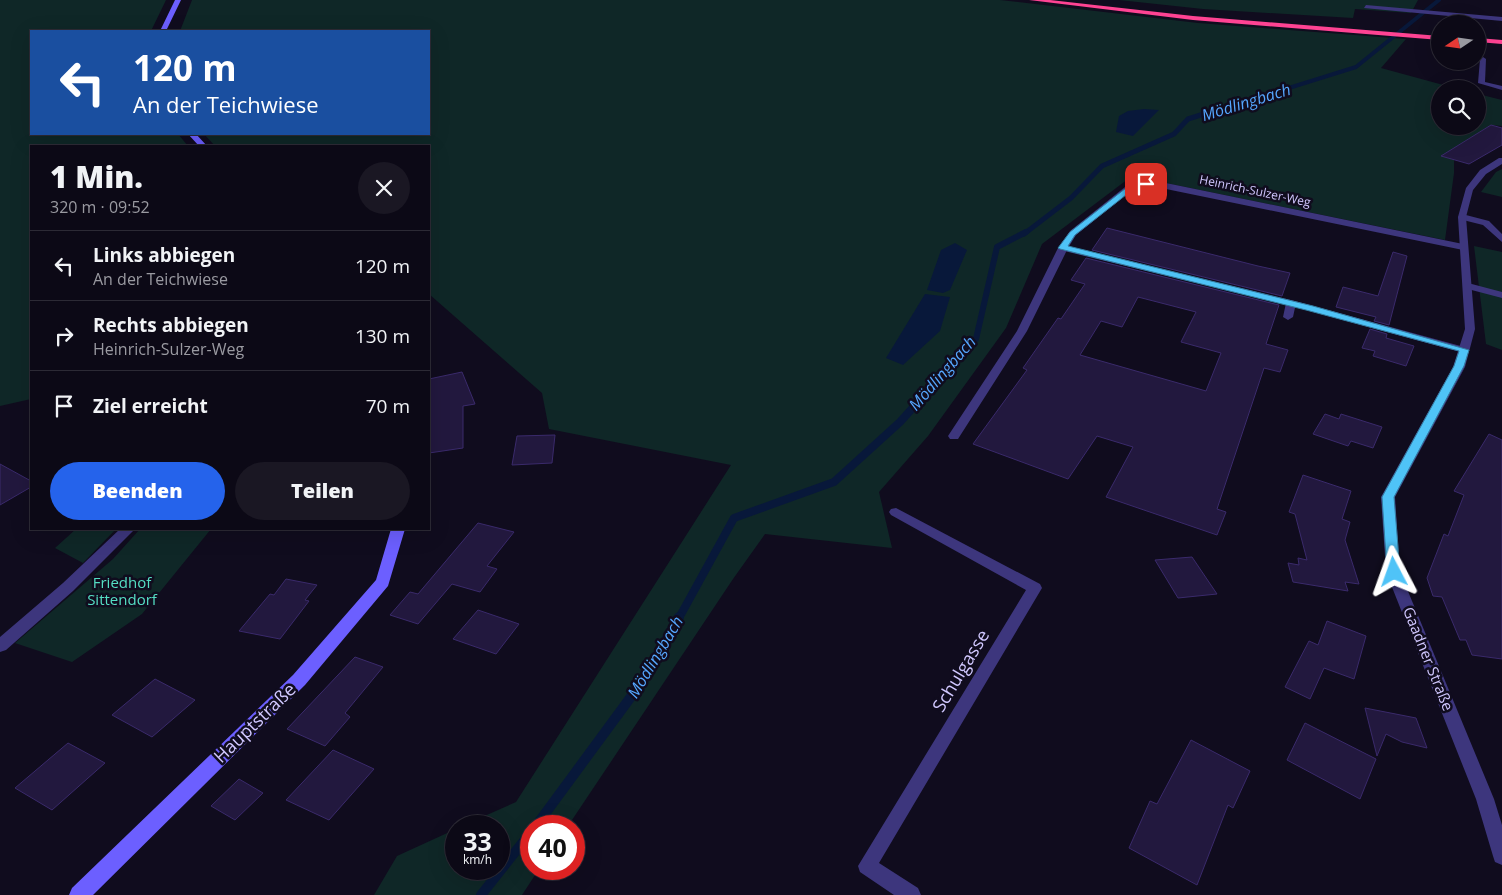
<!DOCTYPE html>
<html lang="de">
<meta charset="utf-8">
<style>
:root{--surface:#0c0916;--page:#1a1723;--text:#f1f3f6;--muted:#9a9aa1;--line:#2c2a35;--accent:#2563eb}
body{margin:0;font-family:"Open Sans",sans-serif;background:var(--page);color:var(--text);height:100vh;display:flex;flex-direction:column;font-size:19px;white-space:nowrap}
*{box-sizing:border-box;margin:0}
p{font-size:16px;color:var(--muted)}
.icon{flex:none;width:28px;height:28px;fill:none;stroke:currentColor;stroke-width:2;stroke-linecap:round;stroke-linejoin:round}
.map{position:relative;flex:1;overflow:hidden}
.drawer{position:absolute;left:30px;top:145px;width:400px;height:385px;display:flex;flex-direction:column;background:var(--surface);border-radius:0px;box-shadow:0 5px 20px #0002,0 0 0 1px var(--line)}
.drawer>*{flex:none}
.top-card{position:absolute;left:30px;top:30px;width:400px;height:105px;border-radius:0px;box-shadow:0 5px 20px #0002,0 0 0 1px var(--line);background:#1a4fa0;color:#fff;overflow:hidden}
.needle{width:32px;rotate:257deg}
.tools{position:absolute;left:1431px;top:15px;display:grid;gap:10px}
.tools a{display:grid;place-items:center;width:55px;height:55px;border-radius:50%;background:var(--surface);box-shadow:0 5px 20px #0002,0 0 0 1px var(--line);font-size:25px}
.speed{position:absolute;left:445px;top:815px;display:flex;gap:10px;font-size:25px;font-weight:700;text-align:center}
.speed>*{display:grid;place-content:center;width:65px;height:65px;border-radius:50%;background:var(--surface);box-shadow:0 5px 20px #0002,0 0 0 1px var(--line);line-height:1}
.speed small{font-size:12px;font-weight:400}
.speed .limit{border:8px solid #d22;background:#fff;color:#111}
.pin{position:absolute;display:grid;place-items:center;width:42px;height:42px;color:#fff;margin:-21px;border-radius:10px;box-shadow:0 2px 8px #0006}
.me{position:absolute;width:55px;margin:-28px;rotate:356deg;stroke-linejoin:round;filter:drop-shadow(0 0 4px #0008)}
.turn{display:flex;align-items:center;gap:18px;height:105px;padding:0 20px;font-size:22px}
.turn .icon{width:65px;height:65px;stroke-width:2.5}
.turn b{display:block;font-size:35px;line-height:42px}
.round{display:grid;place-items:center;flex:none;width:52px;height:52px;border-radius:26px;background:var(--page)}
.head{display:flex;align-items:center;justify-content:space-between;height:85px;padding:0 20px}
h1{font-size:30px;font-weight:800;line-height:38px}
.cta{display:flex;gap:10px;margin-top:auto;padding:10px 20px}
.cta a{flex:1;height:58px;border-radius:30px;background:var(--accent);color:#fff;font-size:20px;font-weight:800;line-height:58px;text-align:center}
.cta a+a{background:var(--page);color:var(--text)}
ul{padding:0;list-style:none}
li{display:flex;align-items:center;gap:15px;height:70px;padding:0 20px;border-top:1px solid var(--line)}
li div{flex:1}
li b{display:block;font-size:19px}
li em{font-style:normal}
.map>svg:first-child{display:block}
</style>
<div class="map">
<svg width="1502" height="895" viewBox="0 0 1502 895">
<rect width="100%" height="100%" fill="#100c1e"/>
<path fill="#0f2727" d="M 0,0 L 166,0 L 151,31 L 31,31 L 31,134 L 178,134 L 188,146 L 31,146 L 31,399 L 0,406 Z
M 192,0 L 1000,0 L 1198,23 L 1406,39 L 1381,68 L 1458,89 L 1440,89 L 1440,126 L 1478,126 L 1478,94 L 1502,100 L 1502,126 L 1491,125 L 1442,156 L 1454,160 L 1454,173 L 1445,240 L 1132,176 L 1042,244 L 1006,328 L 928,436 L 879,492 L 892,548 L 765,534 L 733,579 L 568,826 L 531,826 L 531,869 L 539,869 L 522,895 L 374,895 L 397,856 L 456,829 L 456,869 L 499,869 L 499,826 L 462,826 L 516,802 L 731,465 L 549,429 L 542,393 L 429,294 L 429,146 L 215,146 L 204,134 L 429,134 L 429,31 L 180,31 Z
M 1119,0 L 1418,0 L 1411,13 L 1355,9 L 1353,18 L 1203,9 Z
M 1502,169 L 1502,197 L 1481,192 L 1496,172 Z
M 1474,246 L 1502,252 L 1502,350 L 1486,344 Z
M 76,529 L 116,529 L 83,563 L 55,548 Z
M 140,529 L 211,529 L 142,614 L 72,662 L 15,643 L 113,559 Z"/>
<path fill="#08183a" d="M 1144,109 L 1159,110 L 1133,136 L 1116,132 L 1119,116 L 1128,111 Z
M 955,243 L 967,250 L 950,290 L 943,293 L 927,290 L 941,250 Z
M 925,294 L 950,297 L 940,331 L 903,365 L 886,358 Z"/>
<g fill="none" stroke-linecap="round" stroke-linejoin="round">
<path stroke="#08183a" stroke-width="4" d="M 1241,103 L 1356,67 L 1439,0"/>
<path stroke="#08183a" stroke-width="5" d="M 1024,234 L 1071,198 L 1102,166 L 1174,134 L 1188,119 L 1245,101"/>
<path stroke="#08183a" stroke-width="6" d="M 918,402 L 976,339 L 997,247 L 1026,232"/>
<path stroke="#08183a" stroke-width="8" d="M 679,618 L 734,518 L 834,482 L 900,422 L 919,401"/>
<path stroke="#08183a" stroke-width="10" d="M 536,826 L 647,675 L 679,617
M 481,895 L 531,832"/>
</g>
<path fill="#22183e" stroke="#3a2a6b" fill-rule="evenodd" d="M 1491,125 L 1502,128 L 1502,145 L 1469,164 L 1441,156 Z
M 1107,228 L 1258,266 L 1290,273 L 1282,296 L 1092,250 Z
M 1393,252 L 1407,256 L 1389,325 L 1374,321 L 1376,317 L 1336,307 L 1343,287 L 1378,296 Z
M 1086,258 L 1279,305 L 1266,344 L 1288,350 L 1280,372 L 1264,368 L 1217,509 L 1226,512 L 1217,535 L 1106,497 L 1133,447 L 1097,436 L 1068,479 L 973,444 L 1027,370 L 1023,368 L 1058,318 L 1061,319 L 1085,284 L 1071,280 ZM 1138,297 L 1196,312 L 1181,342 L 1221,353 L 1206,391 L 1080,355 L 1101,321 L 1122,327 Z
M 1370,329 L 1387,334 L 1386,338 L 1414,346 L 1406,366 L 1373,356 L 1375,351 L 1362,348 Z
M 462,372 L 475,404 L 463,406 L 463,448 L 429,453 L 429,379 Z
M 1325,414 L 1339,419 L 1341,414 L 1382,427 L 1373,448 L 1351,441 L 1348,446 L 1313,434 Z
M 1489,434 L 1502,440 L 1502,659 L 1472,655 L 1466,640 L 1460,640 L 1442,597 L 1433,596 L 1427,578 L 1444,534 L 1448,536 L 1464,495 L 1454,491 Z
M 555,435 L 552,463 L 512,465 L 517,436 Z
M 0,464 L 31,481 L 31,487 L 0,505 Z
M 1303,475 L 1351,491 L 1342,519 L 1350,522 L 1345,540 L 1359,584 L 1345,582 L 1348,591 L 1293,582 L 1288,563 L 1299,565 L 1298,558 L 1307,560 L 1295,514 L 1289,512 Z
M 478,523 L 514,532 L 487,566 L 497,569 L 480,592 L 452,584 L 418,624 L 390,615 L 410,592 L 418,594 Z
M 1192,557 L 1217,594 L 1178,598 L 1155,560 Z
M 286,579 L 317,585 L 305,600 L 309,601 L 280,639 L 239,631 L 270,594 L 274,595 Z
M 478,610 L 519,624 L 496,654 L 453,639 Z
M 1327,621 L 1366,636 L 1354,679 L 1324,668 L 1310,699 L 1285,687 L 1309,641 L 1318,645 Z
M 355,657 L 383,667 L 345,713 L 350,717 L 325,746 L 287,729 Z
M 155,679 L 195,700 L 152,737 L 112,715 Z
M 1365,708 L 1416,718 L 1427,748 L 1402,742 L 1386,734 L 1377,756 Z
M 1305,723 L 1376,759 L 1360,799 L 1287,760 Z
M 1191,740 L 1250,771 L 1233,808 L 1228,805 L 1197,885 L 1129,848 L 1150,801 L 1157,804 Z
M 68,743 L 105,763 L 52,810 L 15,788 Z
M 333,750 L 374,769 L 329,820 L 286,800 Z
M 239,779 L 263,793 L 235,820 L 211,806 Z"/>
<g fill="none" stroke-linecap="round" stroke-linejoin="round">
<path fill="#3d367d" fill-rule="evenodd" d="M 1366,5 L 1502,17 L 1502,21 L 1364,8 Z
M 1483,57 L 1486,59 L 1485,82 L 1502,86 L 1502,90 L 1478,83 L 1480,59 Z
M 1146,181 L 1166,183 L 1463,244 L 1468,247 L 1463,250 L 1166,189 L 1146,187 L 1131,191 L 1076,235 L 1068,248 L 1027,331 L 958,439 L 950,439 L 948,436 L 1017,331 L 1058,248 L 1070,231 L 1125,187 Z
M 1462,214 L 1489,221 L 1502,234 L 1502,242 L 1483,225 L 1459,219 L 1458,217 Z
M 1468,283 L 1502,292 L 1502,298 L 1464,288 L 1464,284 Z
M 1291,300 L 1296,303 L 1293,317 L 1288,320 L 1283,317 L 1286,303 Z"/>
<path fill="#3d367d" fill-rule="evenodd" d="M 1063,245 L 1295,301 L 1468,348 L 1469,350 L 1464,353 L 1288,305 L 1060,250 L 1058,248 Z
M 896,508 L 1040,584 L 1042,588 L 879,863 L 918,888 L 921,895 L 894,895 L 860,872 L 858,866 L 1026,590 L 891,515 L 889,512 L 891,509 Z
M 120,529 L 135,529 L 73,591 L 6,650 L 0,652 L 0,637 L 63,583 Z"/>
<path fill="#3d367d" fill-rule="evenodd" d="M 1499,158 L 1502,158 L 1502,164 L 1486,174 L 1473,190 L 1466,217 L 1475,329 L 1465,367 L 1395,497 L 1400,572 L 1494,799 L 1502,825 L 1502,865 L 1495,862 L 1493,856 L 1476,799 L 1386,572 L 1381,497 L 1453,367 L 1465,329 L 1458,217 L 1466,188 L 1480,170 Z"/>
<path fill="#6c5fff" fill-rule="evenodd" d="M 175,0 L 181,0 L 166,31 L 160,31 Z
M 188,134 L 196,134 L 207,146 L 199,146 Z
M 391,529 L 405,529 L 388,586 L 305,685 L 93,895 L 69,895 L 72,888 L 293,675 L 376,580 Z"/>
<path fill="#ff4393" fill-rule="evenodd" d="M 1029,0 L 1050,0 L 1193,16 L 1440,36 L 1440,40 L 1193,20 Z
M 1478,38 L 1502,40 L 1502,44 L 1478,42 Z"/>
</g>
<path fill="#4fc3f7" stroke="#337fa1" d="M 1146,182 L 1150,184 L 1149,186 L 1131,191 L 1075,235 L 1068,246 L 1313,306 L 1469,350 L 1464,366 L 1394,497 L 1400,572 L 1398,576 L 1389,576 L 1387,572 L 1382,497 L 1454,366 L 1459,351 L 1306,310 L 1060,249 L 1058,248 L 1070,232 L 1126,188 Z"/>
<g text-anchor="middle" stroke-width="5" stroke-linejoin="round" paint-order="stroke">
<g font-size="12" fill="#d1c8ff" stroke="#100c1e">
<text transform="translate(1255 191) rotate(12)" y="4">Heinrich-Sulzer-Weg</text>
</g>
<g font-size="15" fill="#55dec4" stroke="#100c1e">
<text x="122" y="588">Friedhof<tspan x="122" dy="17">Sittendorf</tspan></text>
</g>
<g font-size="15" fill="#d1c8ff" stroke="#100c1e">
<text transform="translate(1428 659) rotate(68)" y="5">Gaadner Straße</text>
</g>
<g font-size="16" font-style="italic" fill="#56a7ff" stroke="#100c1e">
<text transform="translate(1246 102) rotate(-17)" y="6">Mödlingbach</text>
<text transform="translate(942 373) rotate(-49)" y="6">Mödlingbach</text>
<text transform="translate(655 657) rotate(-59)" y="6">Mödlingbach</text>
</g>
<g font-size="18" fill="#d1c8ff" stroke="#100c1e">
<text transform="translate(961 671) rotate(-59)" y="6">Schulgasse</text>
<text transform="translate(255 723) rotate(-44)" y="6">Hauptstraße</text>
</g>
</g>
</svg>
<div class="tools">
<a><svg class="needle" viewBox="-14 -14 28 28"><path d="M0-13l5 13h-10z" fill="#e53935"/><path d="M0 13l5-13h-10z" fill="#9a9aa1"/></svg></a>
<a><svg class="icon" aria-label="search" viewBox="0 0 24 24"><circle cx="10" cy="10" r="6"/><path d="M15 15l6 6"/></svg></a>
</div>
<div class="speed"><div>33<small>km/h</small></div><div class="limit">40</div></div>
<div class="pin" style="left:1146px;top:184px;background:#d93025"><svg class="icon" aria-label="arrive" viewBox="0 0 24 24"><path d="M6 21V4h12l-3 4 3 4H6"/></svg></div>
<svg class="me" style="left:1394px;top:572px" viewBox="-20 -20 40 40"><path d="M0-17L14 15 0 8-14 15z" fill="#4fc3f7" stroke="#fff" stroke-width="4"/></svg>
<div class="top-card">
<div class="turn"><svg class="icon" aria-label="left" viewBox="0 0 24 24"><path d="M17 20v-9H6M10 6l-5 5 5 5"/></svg><div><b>120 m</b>An der Teichwiese</div></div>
</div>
<section class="drawer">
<div class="head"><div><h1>1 Min.</h1><p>320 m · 09:52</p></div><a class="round"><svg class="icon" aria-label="close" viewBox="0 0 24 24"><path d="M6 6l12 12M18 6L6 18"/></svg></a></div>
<ul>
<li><svg class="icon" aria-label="left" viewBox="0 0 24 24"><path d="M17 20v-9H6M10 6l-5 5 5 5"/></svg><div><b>Links abbiegen</b><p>An der Teichwiese</p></div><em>120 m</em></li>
<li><svg class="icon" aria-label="right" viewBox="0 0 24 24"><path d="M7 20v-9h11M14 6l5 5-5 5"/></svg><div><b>Rechts abbiegen</b><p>Heinrich-Sulzer-Weg</p></div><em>130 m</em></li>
<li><svg class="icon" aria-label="arrive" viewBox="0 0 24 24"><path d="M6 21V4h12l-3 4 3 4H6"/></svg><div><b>Ziel erreicht</b></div><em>70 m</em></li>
</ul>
<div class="cta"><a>Beenden</a><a>Teilen</a></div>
</section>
</div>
